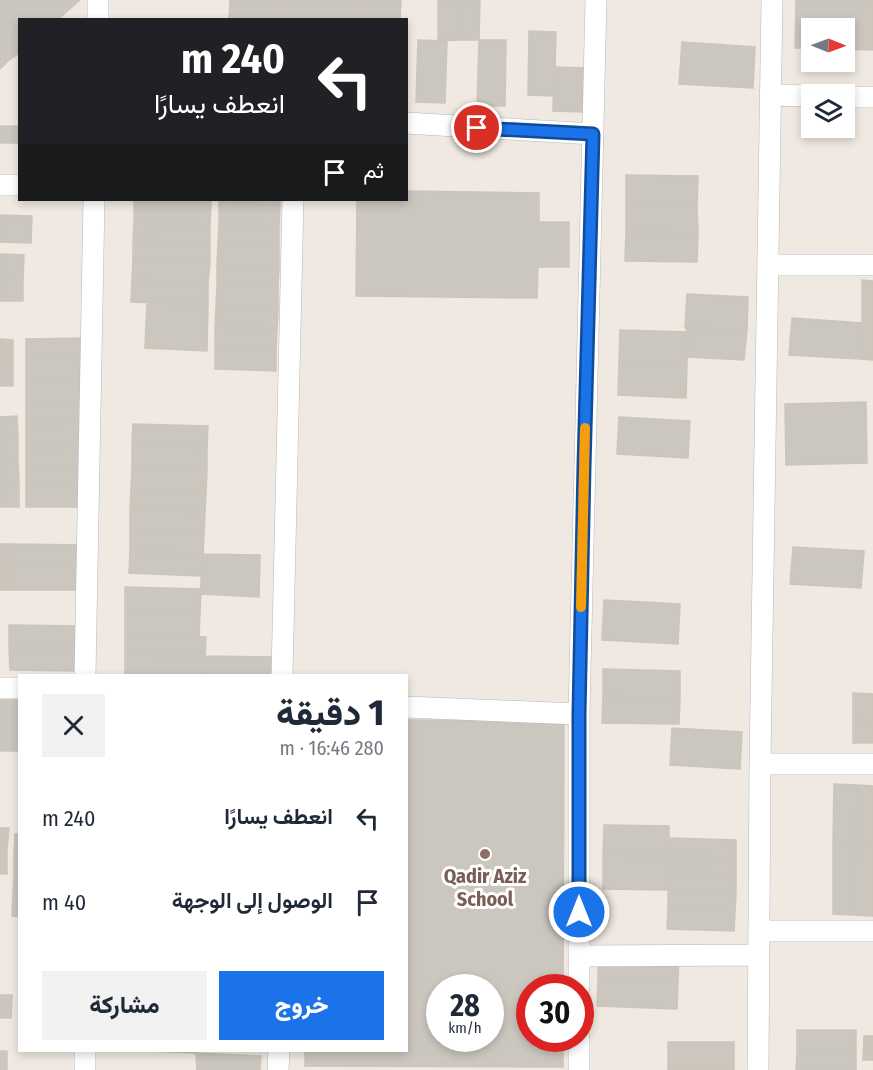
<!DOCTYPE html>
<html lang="ar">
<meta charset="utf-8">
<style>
:root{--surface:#fff;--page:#f2f2f3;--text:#1f2937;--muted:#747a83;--accent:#1a73e8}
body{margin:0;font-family:"Fira Sans Condensed",Vazirmatn,sans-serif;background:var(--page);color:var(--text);direction:rtl;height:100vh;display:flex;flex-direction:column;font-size:22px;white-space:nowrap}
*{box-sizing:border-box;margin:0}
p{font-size:20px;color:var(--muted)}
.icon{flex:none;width:33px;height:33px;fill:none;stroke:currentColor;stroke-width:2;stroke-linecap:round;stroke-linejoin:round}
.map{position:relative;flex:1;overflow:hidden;direction:ltr}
.details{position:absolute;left:18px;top:674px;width:390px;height:378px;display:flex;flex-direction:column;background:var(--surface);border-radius:0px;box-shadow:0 3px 9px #0003;direction:rtl}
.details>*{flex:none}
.hud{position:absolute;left:18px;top:18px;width:390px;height:183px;border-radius:0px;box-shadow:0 3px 9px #0003;direction:rtl;background:#202124;color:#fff;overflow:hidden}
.needle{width:39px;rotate:91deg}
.fabs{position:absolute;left:801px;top:18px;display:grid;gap:12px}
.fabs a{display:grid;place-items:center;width:54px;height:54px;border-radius:0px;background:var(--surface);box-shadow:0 3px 9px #0003;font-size:30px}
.speed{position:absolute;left:426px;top:974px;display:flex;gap:12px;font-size:30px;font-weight:700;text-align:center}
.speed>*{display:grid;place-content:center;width:78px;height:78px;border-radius:50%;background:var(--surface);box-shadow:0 3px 9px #0003;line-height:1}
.speed small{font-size:15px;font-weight:400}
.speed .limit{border:9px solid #d22;background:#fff;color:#111}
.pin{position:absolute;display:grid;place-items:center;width:51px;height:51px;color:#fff;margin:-26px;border:3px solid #fff;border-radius:50%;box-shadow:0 2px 6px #0007}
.me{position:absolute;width:66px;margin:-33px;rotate:0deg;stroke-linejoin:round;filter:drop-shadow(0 0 4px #0008)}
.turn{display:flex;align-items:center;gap:21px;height:126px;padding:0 24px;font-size:27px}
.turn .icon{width:78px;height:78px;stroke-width:2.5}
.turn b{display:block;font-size:42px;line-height:51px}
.then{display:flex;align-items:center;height:57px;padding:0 24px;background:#0003;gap:12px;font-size:22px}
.round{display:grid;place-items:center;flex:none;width:63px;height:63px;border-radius:0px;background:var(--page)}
.head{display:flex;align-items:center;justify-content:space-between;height:102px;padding:0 24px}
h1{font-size:36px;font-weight:800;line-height:45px}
.cta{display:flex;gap:12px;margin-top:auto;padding:12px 24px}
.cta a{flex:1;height:69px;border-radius:0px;background:var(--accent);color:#fff;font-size:24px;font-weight:800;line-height:69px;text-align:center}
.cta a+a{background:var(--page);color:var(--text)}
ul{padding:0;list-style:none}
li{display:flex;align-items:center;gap:18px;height:84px;padding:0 24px}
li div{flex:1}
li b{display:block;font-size:22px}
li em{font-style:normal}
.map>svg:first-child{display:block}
</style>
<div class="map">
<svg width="873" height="1070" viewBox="0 0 873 1070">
<rect width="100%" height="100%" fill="#efe9e1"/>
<path fill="#cbc7bf" stroke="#cbc5ba" stroke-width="1.5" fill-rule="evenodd" d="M 0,0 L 80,0 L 57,20 L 20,20 L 20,52 L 8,61 L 0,52 Z
M 230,0 L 255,0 L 255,20 L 229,20 Z
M 255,0 L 277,0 L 277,20 L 255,20 Z
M 277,0 L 304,0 L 303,20 L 277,20 Z
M 304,0 L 327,0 L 326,20 L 303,20 Z
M 327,0 L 358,0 L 358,20 L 326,20 Z
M 358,0 L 379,0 L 378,20 L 358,20 Z
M 379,0 L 401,0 L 400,20 L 378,20 Z
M 438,0 L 459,0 L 459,40 L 438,41 Z
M 459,0 L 480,0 L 479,40 L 459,40 Z
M 796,0 L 873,0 L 873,5 L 796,3 Z
M 796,3 L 873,5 L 873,50 L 844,49 L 844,28 L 812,28 L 812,48 L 795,48 Z
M 529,31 L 556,32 L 554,96 L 528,95 Z
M 418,40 L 447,41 L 445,103 L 416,102 Z
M 479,40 L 506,40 L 505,106 L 477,106 Z
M 682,42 L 755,47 L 753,88 L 679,84 Z
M 0,52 L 8,61 L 0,69 Z
M 554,67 L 585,68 L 584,112 L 553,111 Z
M 0,126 L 20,126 L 20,143 L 0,143 Z
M 626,175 L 698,176 L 697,207 L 626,206 Z
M 406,191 L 539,193 L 539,222 L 569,222 L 569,267 L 538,267 L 537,298 L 356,296 L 357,200 L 406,200 Z
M 134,200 L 211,200 L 211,203 L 134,201 Z
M 219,200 L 280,200 L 280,205 L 219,204 Z
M 134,201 L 211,203 L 210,225 L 134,223 Z
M 219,204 L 280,205 L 279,225 L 219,224 Z
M 626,206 L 697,207 L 698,233 L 626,232 Z
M 0,215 L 32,216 L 31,243 L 0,242 Z
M 134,223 L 210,225 L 210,242 L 133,240 Z
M 219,224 L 279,225 L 279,245 L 218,243 Z
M 626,232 L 698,233 L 697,262 L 625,261 Z
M 133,240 L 210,242 L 210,262 L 133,258 Z
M 218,243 L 279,245 L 279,267 L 217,265 Z
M 0,254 L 24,255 L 23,279 L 0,278 Z
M 133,258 L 210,262 L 208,283 L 132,280 Z
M 217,265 L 279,267 L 278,286 L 217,285 Z
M 0,278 L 23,279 L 23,301 L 0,301 Z
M 132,280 L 208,283 L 208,305 L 131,302 Z
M 862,280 L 873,281 L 873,360 L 860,359 L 862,323 Z
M 217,285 L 278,286 L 278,308 L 216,306 Z
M 687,294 L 748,297 L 747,331 L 685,327 Z
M 147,302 L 208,305 L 207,351 L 145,348 Z
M 216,306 L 278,308 L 277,329 L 215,327 Z
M 792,318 L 862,323 L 860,359 L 789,355 Z
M 215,327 L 277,329 L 276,350 L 215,349 Z
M 685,327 L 747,331 L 744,360 L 687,357 L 688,332 Z
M 620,330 L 688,332 L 687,363 L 619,361 Z
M 85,338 L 85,358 L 26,359 L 26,339 Z
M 0,339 L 13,340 L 13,362 L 0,362 Z
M 215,349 L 276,350 L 276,371 L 215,369 Z
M 85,358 L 85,382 L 26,382 L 26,359 Z
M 619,361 L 687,363 L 686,398 L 618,395 Z
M 0,362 L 13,362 L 13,386 L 0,386 Z
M 26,382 L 85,382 L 85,402 L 26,402 Z
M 26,402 L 85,402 L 85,423 L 26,424 Z
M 866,402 L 867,463 L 786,465 L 785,404 Z
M 17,416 L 18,437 L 0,437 L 0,417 Z
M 619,417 L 690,421 L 688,458 L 617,454 Z
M 85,423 L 85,447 L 26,448 L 26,424 Z
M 133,424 L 208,426 L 207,448 L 132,445 Z
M 0,437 L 18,437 L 18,461 L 0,461 Z
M 132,445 L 207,448 L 207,469 L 132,467 Z
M 85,447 L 85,465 L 26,466 L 26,448 Z
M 0,461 L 18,461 L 19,483 L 0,483 Z
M 85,465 L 85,485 L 26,486 L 26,466 Z
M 132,467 L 207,469 L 206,491 L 131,489 Z
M 0,483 L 19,483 L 19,507 L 0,507 Z
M 85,485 L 85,507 L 26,507 L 26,486 Z
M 131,489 L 206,491 L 205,512 L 130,510 Z
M 130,510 L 205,512 L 204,535 L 130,533 Z
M 130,533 L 204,535 L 203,554 L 130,551 Z
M 0,544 L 15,544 L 14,567 L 0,567 Z
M 15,544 L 84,545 L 83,567 L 14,567 Z
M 793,547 L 864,551 L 861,588 L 790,584 Z
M 130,551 L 203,554 L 201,576 L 129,573 Z
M 203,554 L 260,555 L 259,597 L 200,594 Z
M 0,567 L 14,567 L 14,590 L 0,590 Z
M 14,567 L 83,567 L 83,590 L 14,590 Z
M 125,587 L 201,589 L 200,613 L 125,612 Z
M 604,600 L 680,604 L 678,644 L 602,640 Z
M 125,612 L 200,613 L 199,637 L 125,636 Z
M 9,625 L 79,626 L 78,648 L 9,648 Z
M 125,636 L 206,637 L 205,656 L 125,655 Z
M 9,648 L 78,648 L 78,671 L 10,670 Z
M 125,655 L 205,656 L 205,675 L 125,675 Z
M 205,656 L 273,657 L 272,675 L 205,675 Z
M 603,669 L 680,671 L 680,698 L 603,696 Z
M 853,693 L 873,694 L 873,721 L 853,720 Z
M 603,696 L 680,698 L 679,724 L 602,723 Z
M 0,700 L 19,700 L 19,751 L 0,751 Z
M 406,720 L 564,721 L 563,987 L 530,987 L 530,1038 L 563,1038 L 563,1067 L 305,1066 L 305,1050 L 406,1050 ZM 440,987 L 490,987 L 490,1038 L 440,1038 Z
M 853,720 L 873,721 L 873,743 L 853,743 Z
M 672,728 L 742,732 L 740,769 L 670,765 Z
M 834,784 L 857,785 L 856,843 L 833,844 Z
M 857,785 L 873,786 L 873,843 L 856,843 Z
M 604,825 L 669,826 L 669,856 L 603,855 Z
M 0,828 L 9,828 L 7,850 L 0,850 Z
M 15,834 L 20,834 L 20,855 L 14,855 Z
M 669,838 L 736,840 L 736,857 L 669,856 Z
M 856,843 L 853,915 L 833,914 L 833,844 Z
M 856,843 L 873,843 L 873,916 L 853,915 Z
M 0,850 L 7,850 L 7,874 L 0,874 Z
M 14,855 L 20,855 L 20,875 L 14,875 Z
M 603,855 L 669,856 L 668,890 L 603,889 Z
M 669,856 L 736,857 L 736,873 L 669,872 Z
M 669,872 L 736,873 L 736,892 L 668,890 Z
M 14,875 L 20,875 L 20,895 L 13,895 Z
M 668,890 L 736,892 L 735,911 L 668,908 Z
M 13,895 L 20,895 L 20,917 L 12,916 Z
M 668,908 L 735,911 L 734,931 L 667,929 Z
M 598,953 L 679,955 L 678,981 L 598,979 Z
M 598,979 L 678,981 L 677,1009 L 597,1006 Z
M 0,995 L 12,995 L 11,1018 L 0,1018 Z
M 797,1030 L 856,1030 L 856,1055 L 797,1055 Z
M 864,1036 L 873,1036 L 873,1060 L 863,1060 Z
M 668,1042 L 734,1042 L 734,1069 L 668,1069 Z
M 128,1050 L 197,1050 L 196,1053 Z
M 0,1051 L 7,1051 L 7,1070 L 0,1070 Z
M 196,1053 L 261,1056 L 260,1070 L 197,1070 Z
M 797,1055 L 856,1055 L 856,1070 L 796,1070 Z
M 668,1069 L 734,1069 L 734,1070 L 668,1070 Z"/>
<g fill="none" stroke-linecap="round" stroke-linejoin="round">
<g stroke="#b4b7c1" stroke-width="22">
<path id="street" d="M 98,20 L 98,0
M 771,95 L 812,96
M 844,97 L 873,97
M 406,123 L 593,134
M 0,185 L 20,185
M 768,265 L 873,265
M 85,675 L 94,200
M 282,675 L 293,200
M 0,688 L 20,688
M 406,707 L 579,714
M 760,764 L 873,764
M 759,931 L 873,931
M 579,956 L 759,955
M 579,987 L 579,714 L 596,0
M 85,1050 L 85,1070
M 278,1070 L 279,1050
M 579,1070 L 579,1038
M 758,1070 L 760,764 L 772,0"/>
</g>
<use href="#street" stroke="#fff" stroke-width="21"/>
</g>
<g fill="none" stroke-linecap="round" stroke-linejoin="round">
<g stroke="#114b97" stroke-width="15">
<path id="route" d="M 477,128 L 593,134 L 584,466 L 579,714 L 579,912"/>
</g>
<use href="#route" stroke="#1a73e8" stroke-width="10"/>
<path stroke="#f59e0b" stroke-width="10" d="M 581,607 L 585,428"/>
</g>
<circle fill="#8d6e63" stroke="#fff" stroke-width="2" cx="485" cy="854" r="6"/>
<g text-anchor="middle" stroke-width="6" stroke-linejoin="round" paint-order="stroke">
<g font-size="20" font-weight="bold" fill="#785e54" stroke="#fff">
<text x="485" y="883">Qadir Aziz<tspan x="485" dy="23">School</tspan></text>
</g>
</g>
</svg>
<div class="fabs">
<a><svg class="needle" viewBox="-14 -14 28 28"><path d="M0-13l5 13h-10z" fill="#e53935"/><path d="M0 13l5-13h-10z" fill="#747a83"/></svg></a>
<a><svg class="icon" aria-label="layers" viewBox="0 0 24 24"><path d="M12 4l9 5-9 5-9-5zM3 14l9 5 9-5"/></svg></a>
</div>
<div class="speed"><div>28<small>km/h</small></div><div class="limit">30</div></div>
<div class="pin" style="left:477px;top:128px;background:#d93025"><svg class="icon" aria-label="arrive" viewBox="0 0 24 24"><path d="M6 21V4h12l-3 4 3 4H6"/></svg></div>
<svg class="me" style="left:579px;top:912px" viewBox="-20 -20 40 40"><circle r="17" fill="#1a73e8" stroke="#fff" stroke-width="3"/><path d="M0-11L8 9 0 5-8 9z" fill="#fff"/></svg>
<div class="hud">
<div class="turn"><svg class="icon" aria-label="left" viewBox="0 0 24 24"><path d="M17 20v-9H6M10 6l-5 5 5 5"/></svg><div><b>240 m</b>انعطف يسارًا</div></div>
<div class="then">ثم<svg class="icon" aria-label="arrive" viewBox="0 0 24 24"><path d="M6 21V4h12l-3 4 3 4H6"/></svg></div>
</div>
<section class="details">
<div class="head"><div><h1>1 دقيقة</h1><p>280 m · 16:46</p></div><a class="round"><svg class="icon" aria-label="close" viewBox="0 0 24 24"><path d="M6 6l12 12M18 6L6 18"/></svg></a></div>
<ul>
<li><svg class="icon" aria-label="left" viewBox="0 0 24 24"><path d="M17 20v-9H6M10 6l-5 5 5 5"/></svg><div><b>انعطف يسارًا</b></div><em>240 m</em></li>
<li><svg class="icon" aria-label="arrive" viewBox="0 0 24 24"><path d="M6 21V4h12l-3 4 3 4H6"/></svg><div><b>الوصول إلى الوجهة</b></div><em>40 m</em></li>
</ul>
<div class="cta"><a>خروج</a><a>مشاركة</a></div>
</section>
</div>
